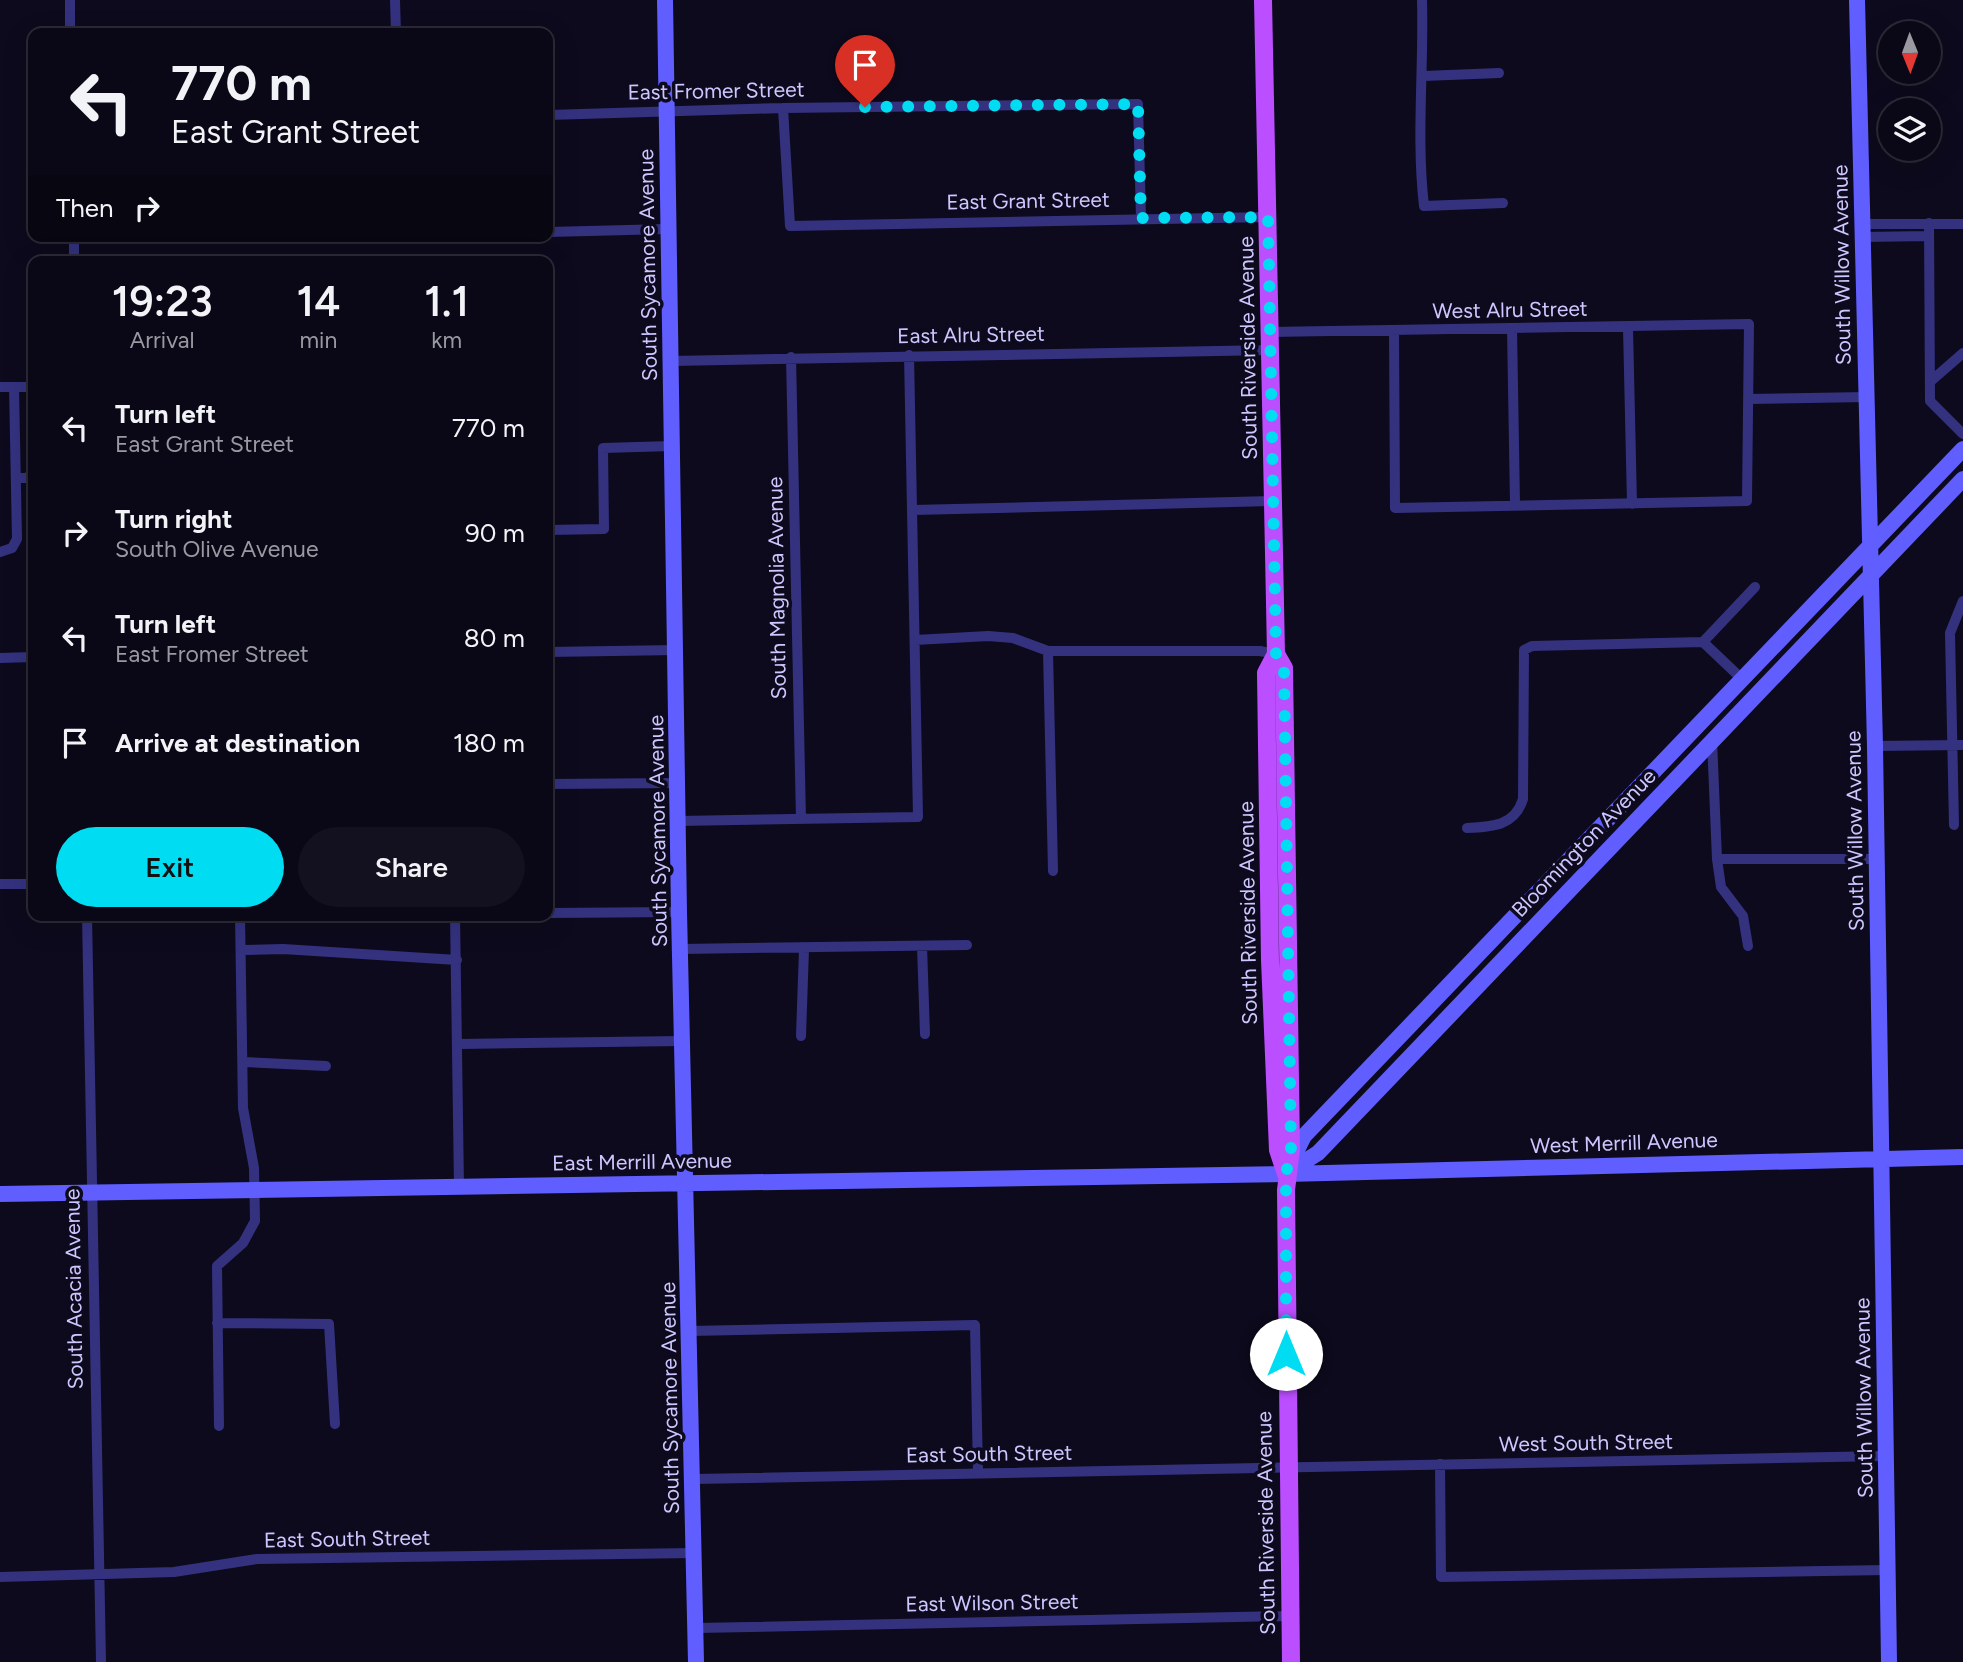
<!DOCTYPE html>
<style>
:root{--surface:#0a0816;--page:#13111f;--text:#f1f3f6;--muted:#999aa1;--line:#2a2935;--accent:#00ddf2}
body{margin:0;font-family:Figtree,sans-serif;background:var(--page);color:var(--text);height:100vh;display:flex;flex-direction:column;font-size:26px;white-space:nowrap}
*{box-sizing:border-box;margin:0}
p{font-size:23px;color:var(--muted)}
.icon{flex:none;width:38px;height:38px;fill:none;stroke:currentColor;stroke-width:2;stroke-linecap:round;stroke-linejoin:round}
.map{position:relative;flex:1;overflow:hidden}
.sheet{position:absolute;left:28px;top:256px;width:525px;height:665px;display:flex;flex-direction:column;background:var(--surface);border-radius:14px;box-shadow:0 7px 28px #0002,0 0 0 2px var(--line)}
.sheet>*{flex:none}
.hud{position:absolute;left:28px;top:28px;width:525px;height:214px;border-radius:14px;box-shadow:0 7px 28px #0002,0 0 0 2px var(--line);background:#0a0816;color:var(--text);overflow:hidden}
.needle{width:46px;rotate:179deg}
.controls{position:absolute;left:1878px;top:21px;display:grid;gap:14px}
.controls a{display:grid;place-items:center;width:63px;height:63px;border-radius:50%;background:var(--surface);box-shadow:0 7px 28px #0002,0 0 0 2px var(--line);font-size:35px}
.pin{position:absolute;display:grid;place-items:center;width:60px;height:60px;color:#fff;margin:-72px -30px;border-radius:50% 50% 50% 0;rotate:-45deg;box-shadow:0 0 7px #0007}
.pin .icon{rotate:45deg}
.me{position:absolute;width:77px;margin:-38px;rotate:0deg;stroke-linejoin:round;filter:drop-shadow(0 0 5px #0008)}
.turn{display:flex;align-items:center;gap:24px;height:147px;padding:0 28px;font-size:32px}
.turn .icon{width:91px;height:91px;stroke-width:2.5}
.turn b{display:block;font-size:49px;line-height:60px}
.then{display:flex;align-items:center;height:66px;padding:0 28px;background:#0003;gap:14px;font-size:26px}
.eta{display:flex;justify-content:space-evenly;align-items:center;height:119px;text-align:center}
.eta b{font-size:42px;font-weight:600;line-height:49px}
.button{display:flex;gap:14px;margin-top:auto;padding:14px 28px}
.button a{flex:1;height:80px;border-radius:42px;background:var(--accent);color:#111;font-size:28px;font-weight:600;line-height:80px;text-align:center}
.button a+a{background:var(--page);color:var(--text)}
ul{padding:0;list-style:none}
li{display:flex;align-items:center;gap:21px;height:105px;padding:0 28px}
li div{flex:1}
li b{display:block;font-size:26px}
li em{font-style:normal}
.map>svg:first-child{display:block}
</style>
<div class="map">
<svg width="1963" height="1662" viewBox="0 0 1963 1662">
<rect width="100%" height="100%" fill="#0d0a1d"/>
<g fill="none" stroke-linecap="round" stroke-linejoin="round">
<path stroke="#34327f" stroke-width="10" d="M 70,0 L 70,33
M 395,0 L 396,33
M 1422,0 C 1424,69 1416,137 1424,206 L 1503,203
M 1424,76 L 1499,73
M 783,108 L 790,226 L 1268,217
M 548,115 L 783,108 L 1138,104 L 1141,218
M 1929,223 L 1930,401 L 1963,434
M 1862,224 L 1963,224
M 548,232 L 668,229
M 74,236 L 74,261
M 1862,237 L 1929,236
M 228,238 L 312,236
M 1512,328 L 1515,504
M 1628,328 L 1632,504
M 1270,332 L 1749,324 L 1747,501 L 1395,508 L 1394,330
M 791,357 L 801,819
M 671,361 L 1271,350
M 1931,381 L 1963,353
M 0,387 L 14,387 L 17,539 L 12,548 L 0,552
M 14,387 L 33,387
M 1748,399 L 1867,397
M 17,478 L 27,478 L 33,472
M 913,510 L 1274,501
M 548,530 L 604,529 L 603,448 L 672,446
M 915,640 L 988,636 L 1013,638 L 1048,651 L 1260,651 L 1276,654
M 1703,642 L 1742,679
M 1048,651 L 1053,871
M 548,652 L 677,650
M 0,658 L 33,657
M 1712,740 L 1717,859 L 1721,887 L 1743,916 L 1748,946
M 1875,746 L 1963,745
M 548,784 L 678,783
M 678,821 L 918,817 L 909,355
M 1954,825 L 1950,633 L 1963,601
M 1467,828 C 1492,827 1515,826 1523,799 L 1524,650 L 1532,646 L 1703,642 L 1755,587
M 1717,859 L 1876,859
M 0,884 L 33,884
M 548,913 L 679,912
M 87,915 L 101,1662
M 455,915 L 459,1186
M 922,946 L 925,1034
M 680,949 L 967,945
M 241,950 L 283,949 L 457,960
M 801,1036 L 804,949
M 459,1044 L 682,1041
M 244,1062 L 326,1066
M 217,1323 L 329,1324 L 335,1424
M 689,1331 L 975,1325 L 978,1473
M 219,1426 L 217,1266 L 243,1243 L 255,1221 L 254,1168 L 243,1108 L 240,915
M 1440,1464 L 1441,1577 L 1887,1570
M 693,1479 L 1885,1456
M 0,1577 L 174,1572 L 257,1559 L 695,1553
M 696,1628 L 1290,1616"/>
<path stroke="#605eff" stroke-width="16" d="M 665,0 L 679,912 L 696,1662
M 1857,0 L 1875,746 L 1889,1662
M 1291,1162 L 1304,1136 L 1963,449
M 1288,1172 L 1318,1153 L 1963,479
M 0,1194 L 1286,1174 L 1963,1157"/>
<path stroke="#bb4eff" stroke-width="18" d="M 1263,0 L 1276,654 L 1284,668 L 1291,1149 L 1286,1190 L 1291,1662
M 1276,654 L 1266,673 L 1270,960 L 1278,1150 L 1286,1174"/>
</g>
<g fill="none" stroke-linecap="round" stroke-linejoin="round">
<path stroke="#00ddf2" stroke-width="12" stroke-dasharray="0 21.6" d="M 865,107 L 1138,104 L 1141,218 L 1268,217 L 1276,654 L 1284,668 L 1291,1149 L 1286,1174 L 1286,1354"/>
</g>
<g text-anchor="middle" stroke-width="7" stroke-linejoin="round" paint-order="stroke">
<g font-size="21" fill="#cdc7ff" stroke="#0d0a1d">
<text transform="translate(716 91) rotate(-1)" y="7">East Fromer Street</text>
<text transform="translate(1028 201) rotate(-1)" y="7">East Grant Street</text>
<text transform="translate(648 265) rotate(-91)" y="7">South Sycamore Avenue</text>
<text transform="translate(1842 265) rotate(-91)" y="7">South Willow Avenue</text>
<text transform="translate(1510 310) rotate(-1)" y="7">West Alru Street</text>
<text transform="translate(971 335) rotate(-1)" y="7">East Alru Street</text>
<text transform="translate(1248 348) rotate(-91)" y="7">South Riverside Avenue</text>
<text transform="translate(777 588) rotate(-91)" y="7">South Magnolia Avenue</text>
<text transform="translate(658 831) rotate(-91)" y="7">South Sycamore Avenue</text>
<text transform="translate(1855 831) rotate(-91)" y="7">South Willow Avenue</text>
<text transform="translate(1584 843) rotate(-46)" y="7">Bloomington Avenue</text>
<text transform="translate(1248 913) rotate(-91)" y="7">South Riverside Avenue</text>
<text transform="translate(1624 1143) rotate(-2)" y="7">West Merrill Avenue</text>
<text transform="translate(642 1162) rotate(-1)" y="7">East Merrill Avenue</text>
<text transform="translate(74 1289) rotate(-91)" y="7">South Acacia Avenue</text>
<text transform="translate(670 1398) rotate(-91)" y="7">South Sycamore Avenue</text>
<text transform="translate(1864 1398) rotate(-91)" y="7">South Willow Avenue</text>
<text transform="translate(1586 1443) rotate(-1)" y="7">West South Street</text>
<text transform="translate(989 1454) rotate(-1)" y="7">East South Street</text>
<text transform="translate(1266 1523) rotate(-91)" y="7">South Riverside Avenue</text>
<text transform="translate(347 1539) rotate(-1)" y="7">East South Street</text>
<text transform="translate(992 1603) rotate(-1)" y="7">East Wilson Street</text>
</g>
</g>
</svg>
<div class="controls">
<a><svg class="needle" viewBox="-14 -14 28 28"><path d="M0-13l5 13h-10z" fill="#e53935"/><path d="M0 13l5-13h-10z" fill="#999aa1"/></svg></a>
<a><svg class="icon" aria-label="layers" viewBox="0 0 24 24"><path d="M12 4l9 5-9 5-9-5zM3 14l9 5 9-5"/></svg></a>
</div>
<div class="pin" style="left:865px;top:107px;background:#d93025"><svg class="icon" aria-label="arrive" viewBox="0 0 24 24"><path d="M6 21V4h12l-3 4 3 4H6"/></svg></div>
<svg class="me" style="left:1286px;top:1354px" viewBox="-20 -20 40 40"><circle r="19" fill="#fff"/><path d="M0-13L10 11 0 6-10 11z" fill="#00ddf2"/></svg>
<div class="hud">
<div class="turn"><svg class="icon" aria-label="left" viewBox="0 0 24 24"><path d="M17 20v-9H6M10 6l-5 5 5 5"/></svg><div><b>770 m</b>East Grant Street</div></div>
<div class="then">Then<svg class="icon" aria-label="right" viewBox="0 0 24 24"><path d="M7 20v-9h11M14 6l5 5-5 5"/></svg></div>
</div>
<section class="sheet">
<div class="eta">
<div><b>19:23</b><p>Arrival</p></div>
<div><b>14</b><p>min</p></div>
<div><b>1.1</b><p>km</p></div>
</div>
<ul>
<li><svg class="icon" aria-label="left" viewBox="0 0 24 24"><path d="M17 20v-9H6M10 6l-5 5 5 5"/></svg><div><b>Turn left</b><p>East Grant Street</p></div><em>770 m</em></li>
<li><svg class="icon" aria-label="right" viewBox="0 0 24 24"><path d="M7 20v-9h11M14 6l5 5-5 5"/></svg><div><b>Turn right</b><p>South Olive Avenue</p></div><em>90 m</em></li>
<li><svg class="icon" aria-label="left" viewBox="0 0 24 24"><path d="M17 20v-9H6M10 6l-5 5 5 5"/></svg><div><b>Turn left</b><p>East Fromer Street</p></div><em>80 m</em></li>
<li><svg class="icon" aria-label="arrive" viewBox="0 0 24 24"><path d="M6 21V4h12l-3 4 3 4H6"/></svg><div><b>Arrive at destination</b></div><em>180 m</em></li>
</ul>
<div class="button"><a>Exit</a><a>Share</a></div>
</section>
</div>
